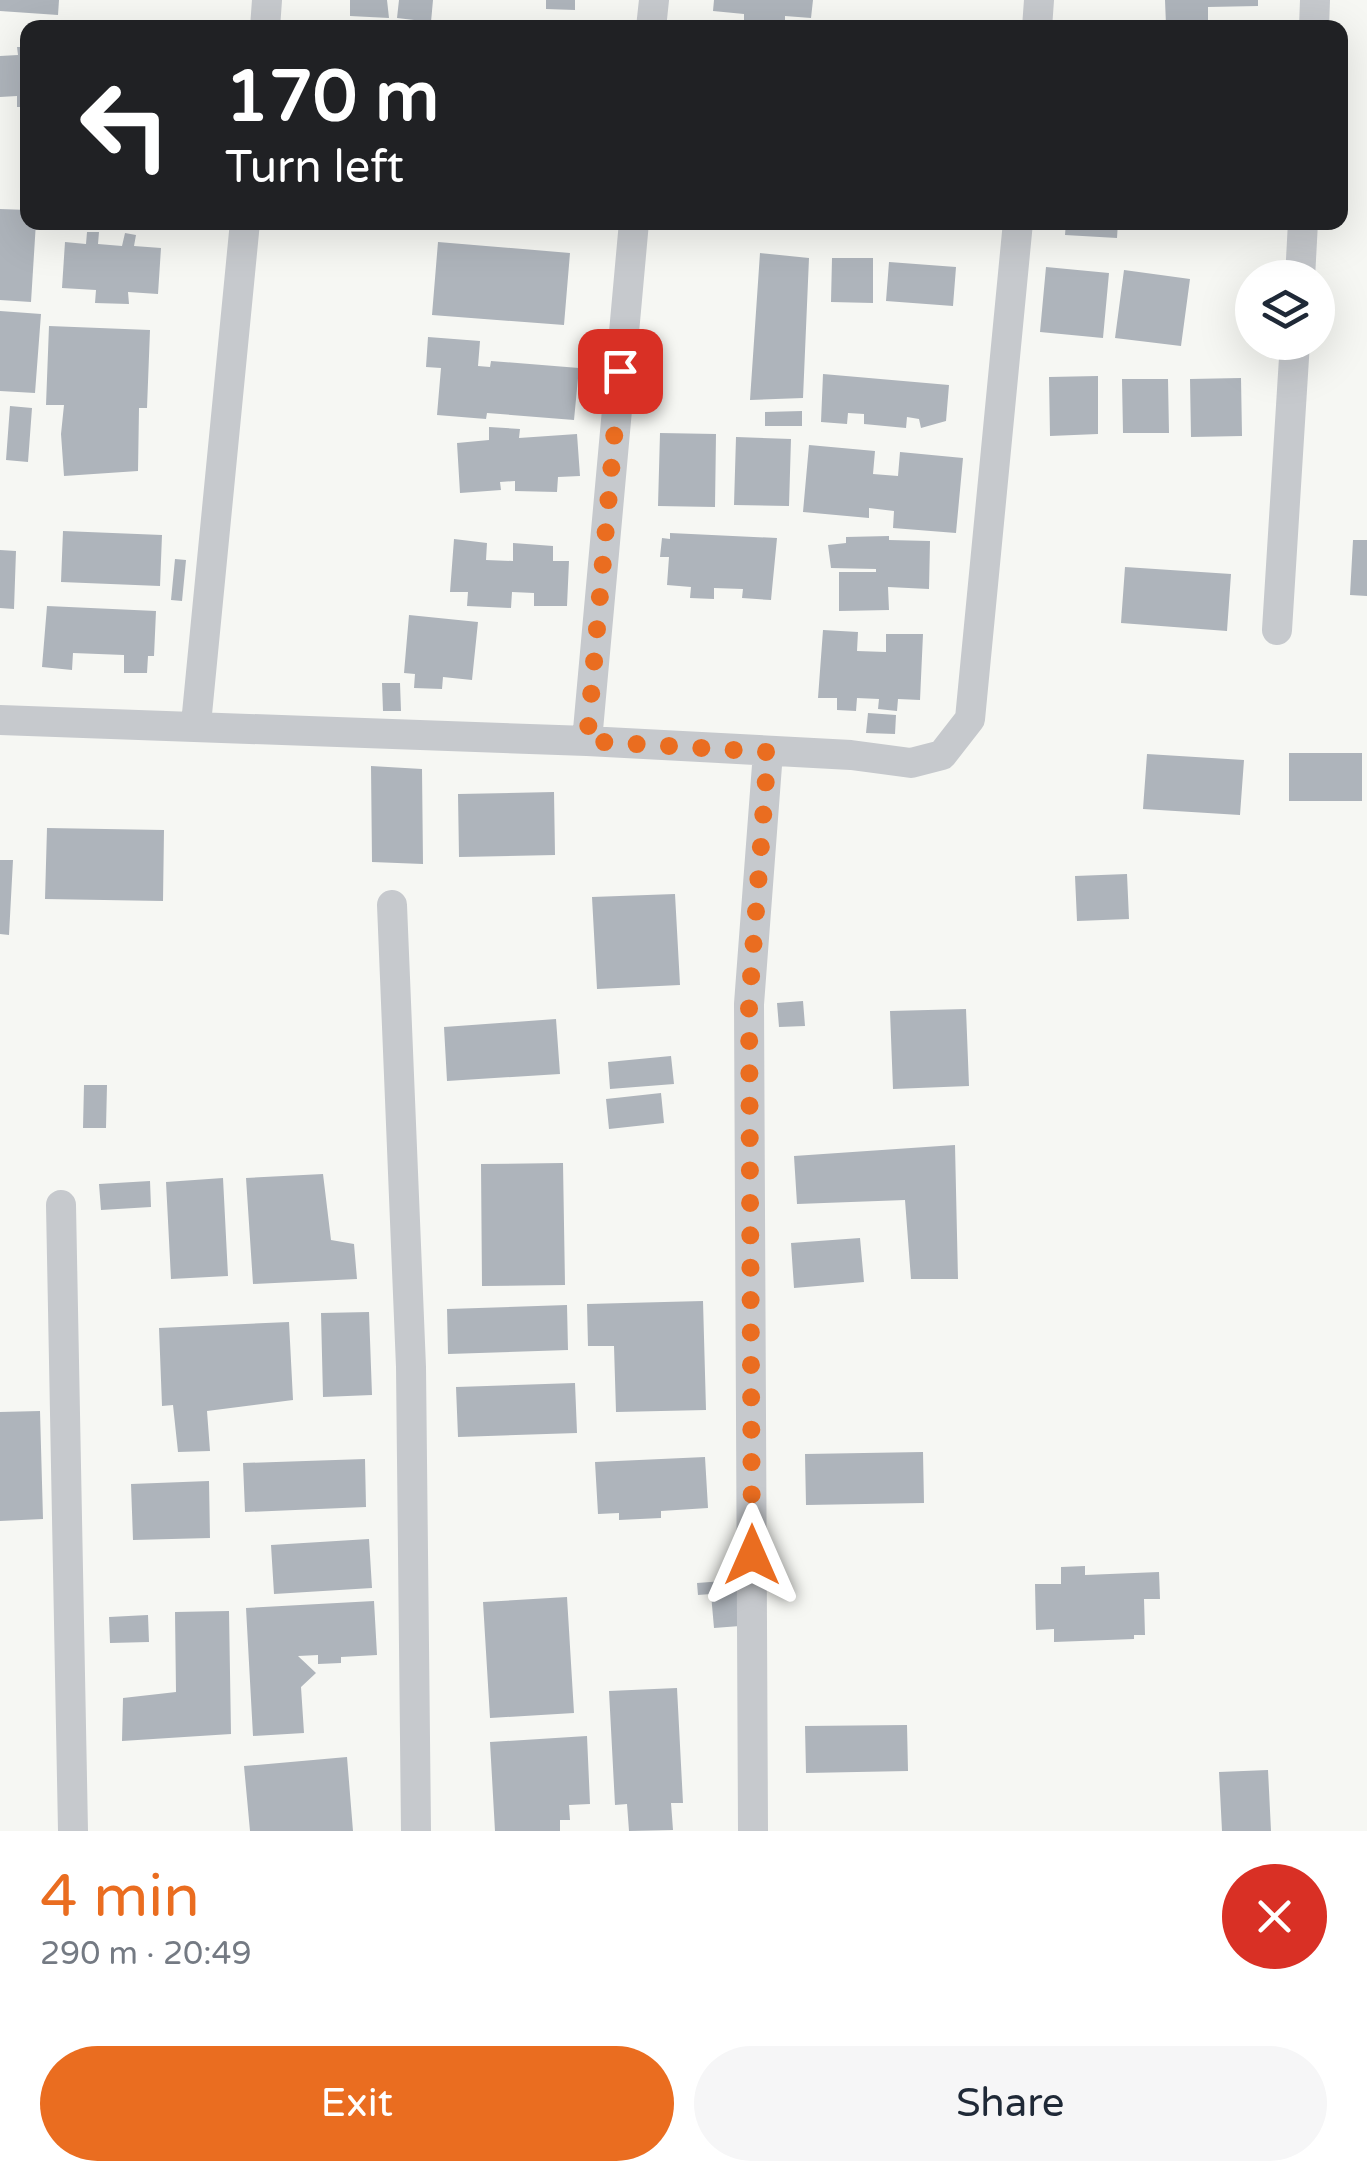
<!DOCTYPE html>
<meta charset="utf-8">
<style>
:root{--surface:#fff;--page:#f6f6f7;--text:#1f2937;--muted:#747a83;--accent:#ea6d20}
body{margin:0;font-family:"Varela Round",sans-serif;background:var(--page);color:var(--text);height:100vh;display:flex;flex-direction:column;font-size:38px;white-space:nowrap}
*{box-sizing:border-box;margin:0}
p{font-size:32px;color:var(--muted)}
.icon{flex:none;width:55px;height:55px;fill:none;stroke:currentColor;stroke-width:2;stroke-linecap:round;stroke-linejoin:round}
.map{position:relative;height:1831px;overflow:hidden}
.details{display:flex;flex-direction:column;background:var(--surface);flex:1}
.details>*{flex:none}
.top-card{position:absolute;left:20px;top:20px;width:1328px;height:210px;border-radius:20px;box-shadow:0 10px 40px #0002;background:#202124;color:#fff;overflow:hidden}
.fabs{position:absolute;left:1235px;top:260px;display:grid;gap:20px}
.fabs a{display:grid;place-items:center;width:100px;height:100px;border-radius:50%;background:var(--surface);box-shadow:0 10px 40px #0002;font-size:50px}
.pin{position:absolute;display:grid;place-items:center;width:85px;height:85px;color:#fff;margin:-42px;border-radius:20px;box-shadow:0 5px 15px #0006}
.me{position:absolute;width:110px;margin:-55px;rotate:0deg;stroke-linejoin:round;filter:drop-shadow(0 0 8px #0008)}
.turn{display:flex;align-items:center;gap:35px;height:210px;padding:0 40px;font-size:45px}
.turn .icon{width:130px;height:130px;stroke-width:2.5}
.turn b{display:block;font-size:70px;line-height:85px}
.round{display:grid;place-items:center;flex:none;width:105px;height:105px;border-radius:52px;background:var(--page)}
.head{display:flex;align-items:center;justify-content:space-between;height:170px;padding:0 40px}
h1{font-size:60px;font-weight:600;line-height:75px;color:var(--accent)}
.primary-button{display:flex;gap:20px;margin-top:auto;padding:20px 40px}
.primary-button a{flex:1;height:115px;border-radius:60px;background:var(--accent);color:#fff;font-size:40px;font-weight:600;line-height:115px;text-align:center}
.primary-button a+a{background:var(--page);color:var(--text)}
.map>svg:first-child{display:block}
</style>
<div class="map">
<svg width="1367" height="1831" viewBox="0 0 1367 1831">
<rect width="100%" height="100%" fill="#f6f7f3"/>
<path fill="#aeb4bb" d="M 0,0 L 59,0 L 58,15 L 0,11 Z
M 350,0 L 387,0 L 389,18 L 350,16 Z
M 399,0 L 433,0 L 431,22 L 397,18 Z
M 546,0 L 575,0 L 575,10 L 546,9 Z
M 714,0 L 813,0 L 811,18 L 785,16 L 785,28 L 744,27 L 744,14 L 713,11 Z
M 1165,0 L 1258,0 L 1258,6 L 1208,7 L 1208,24 L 1166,25 Z
M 17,47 L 28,47 L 28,107 L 17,107 L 17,96 L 0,97 L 0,56 L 18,55 Z
M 0,209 L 28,210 L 28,222 L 36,222 L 31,302 L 0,300 Z
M 1066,222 L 1118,222 L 1117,238 L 1065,235 Z
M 87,232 L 99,232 L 98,244 L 122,246 L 125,233 L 136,235 L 134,246 L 161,248 L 158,294 L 128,292 L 129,304 L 95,303 L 96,290 L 62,288 L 65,242 L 86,244 Z
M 438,242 L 570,253 L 564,325 L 432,315 Z
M 760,253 L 809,258 L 803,398 L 750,400 Z
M 832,258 L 873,258 L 873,303 L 831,302 Z
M 889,262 L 956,267 L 953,306 L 886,301 Z
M 1046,267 L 1109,273 L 1103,338 L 1040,332 Z
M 1124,270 L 1190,279 L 1181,346 L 1115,338 Z
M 0,311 L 41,314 L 35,393 L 0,391 Z
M 49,326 L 150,330 L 147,408 L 139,408 L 138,471 L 64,476 L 61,434 L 64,405 L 46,405 Z
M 428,337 L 480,341 L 478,366 L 490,367 L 491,361 L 579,368 L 574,420 L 487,413 L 486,419 L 437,415 L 441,368 L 426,367 Z
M 823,374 L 949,385 L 946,421 L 921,428 L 919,419 L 907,417 L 906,428 L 864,424 L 864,414 L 848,413 L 847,424 L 821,422 Z
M 1098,376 L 1098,434 L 1050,436 L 1049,377 Z
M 1241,378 L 1242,436 L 1191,437 L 1190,379 Z
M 1122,379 L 1168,379 L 1169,433 L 1123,433 Z
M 10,406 L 32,408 L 28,462 L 6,460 Z
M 802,411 L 802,426 L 765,426 L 765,412 Z
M 489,427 L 520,429 L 519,438 L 577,434 L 580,476 L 558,477 L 557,492 L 515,491 L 515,481 L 500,482 L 501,490 L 460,493 L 457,443 L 489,440 Z
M 660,433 L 716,434 L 715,507 L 658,506 Z
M 736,437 L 791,439 L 789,506 L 734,505 Z
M 809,445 L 875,451 L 873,474 L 898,476 L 900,452 L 963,458 L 956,533 L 893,528 L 894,511 L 869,508 L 869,518 L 803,512 Z
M 63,531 L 162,535 L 160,586 L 61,582 Z
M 670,533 L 777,538 L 771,600 L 742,598 L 743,589 L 714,588 L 714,599 L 690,598 L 691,587 L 667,585 L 669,557 L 660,557 L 662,538 L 670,539 Z
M 889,536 L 889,540 L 930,541 L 929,589 L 888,587 L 889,610 L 839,611 L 839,572 L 876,572 L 876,569 L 831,568 L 828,545 L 846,543 L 846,537 Z
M 454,539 L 487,543 L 486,560 L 513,561 L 513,543 L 553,546 L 553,561 L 569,561 L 567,606 L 534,606 L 534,593 L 512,592 L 511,608 L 467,606 L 468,592 L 450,592 Z
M 1353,540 L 1367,540 L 1367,596 L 1350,595 Z
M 0,550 L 16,551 L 14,609 L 0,608 Z
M 175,559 L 186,560 L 182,601 L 171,600 Z
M 1125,567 L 1231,574 L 1227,631 L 1121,623 Z
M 47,606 L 156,611 L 154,656 L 148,656 L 147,673 L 124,673 L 124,655 L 73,653 L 72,670 L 42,667 Z
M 409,615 L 478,622 L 472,680 L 443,677 L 442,689 L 414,688 L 415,674 L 404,673 Z
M 823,630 L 858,632 L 857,651 L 886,652 L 886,634 L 923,634 L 920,700 L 898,699 L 897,711 L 878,709 L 879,699 L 857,698 L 856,711 L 837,710 L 837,698 L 818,698 Z
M 382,683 L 400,683 L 401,711 L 383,711 Z
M 868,713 L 896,715 L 895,734 L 866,733 Z
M 1289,753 L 1362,753 L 1362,801 L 1289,801 Z
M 1147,754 L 1244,760 L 1240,815 L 1143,809 Z
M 371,766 L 422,769 L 423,864 L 372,862 Z
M 554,792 L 555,855 L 459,857 L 458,794 Z
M 47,828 L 164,830 L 163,901 L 45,899 Z
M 0,860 L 13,860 L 9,935 L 0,934 Z
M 1127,874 L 1129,919 L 1077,921 L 1075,876 Z
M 675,894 L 680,985 L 597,989 L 592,897 Z
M 803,1001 L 805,1026 L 779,1027 L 777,1003 Z
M 966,1009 L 969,1086 L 893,1089 L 890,1011 Z
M 556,1019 L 560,1074 L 447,1081 L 444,1027 Z
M 671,1056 L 674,1084 L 610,1089 L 608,1062 Z
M 84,1085 L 107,1085 L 106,1128 L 83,1128 Z
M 661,1093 L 664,1123 L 609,1129 L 606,1099 Z
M 955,1145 L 958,1279 L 911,1279 L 905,1200 L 797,1204 L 794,1156 Z
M 563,1163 L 565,1285 L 482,1286 L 481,1164 Z
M 323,1174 L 331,1240 L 354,1244 L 357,1279 L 253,1284 L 246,1178 Z
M 223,1178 L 228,1276 L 171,1279 L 166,1182 Z
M 150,1181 L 151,1207 L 101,1210 L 99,1184 Z
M 860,1238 L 864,1282 L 794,1288 L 791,1243 Z
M 703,1301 L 706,1410 L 616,1412 L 614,1346 L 588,1346 L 587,1304 Z
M 567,1305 L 568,1350 L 448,1354 L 447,1309 Z
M 369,1312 L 372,1395 L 323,1397 L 321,1313 Z
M 289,1322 L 293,1400 L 207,1411 L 210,1451 L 178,1452 L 173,1405 L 162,1406 L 159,1328 Z
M 575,1383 L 577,1433 L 458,1437 L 456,1387 Z
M 40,1411 L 43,1519 L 0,1521 L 0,1412 Z
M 923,1452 L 924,1503 L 806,1505 L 805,1454 Z
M 705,1457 L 708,1508 L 661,1511 L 661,1518 L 619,1520 L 619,1513 L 598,1514 L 595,1462 Z
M 365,1459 L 366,1507 L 245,1512 L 243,1463 Z
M 209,1481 L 210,1538 L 133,1540 L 131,1484 Z
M 369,1539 L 372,1588 L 274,1594 L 271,1545 Z
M 1085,1566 L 1085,1575 L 1159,1572 L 1160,1599 L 1144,1599 L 1145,1635 L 1134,1635 L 1134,1639 L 1054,1642 L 1054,1629 L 1036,1630 L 1035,1584 L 1061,1584 L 1061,1567 Z
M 737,1580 L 740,1626 L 714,1628 L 711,1594 L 698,1595 L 697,1583 Z
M 567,1597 L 574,1713 L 490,1718 L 483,1602 Z
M 374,1601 L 377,1655 L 341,1657 L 341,1663 L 318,1664 L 318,1655 L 298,1656 L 316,1673 L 301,1687 L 304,1733 L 253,1736 L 246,1608 Z
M 229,1611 L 231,1734 L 122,1741 L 123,1698 L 176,1692 L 175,1612 Z
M 148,1615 L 149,1642 L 110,1643 L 109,1617 Z
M 677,1688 L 683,1803 L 671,1803 L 673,1830 L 629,1831 L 627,1804 L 615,1805 L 609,1691 Z
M 907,1725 L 908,1771 L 806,1773 L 805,1726 Z
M 587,1736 L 590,1804 L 569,1805 L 570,1820 L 560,1820 L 560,1831 L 495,1831 L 490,1742 Z
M 347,1757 L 353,1831 L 250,1831 L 244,1766 Z
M 1268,1770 L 1271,1831 L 1222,1831 L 1219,1772 Z"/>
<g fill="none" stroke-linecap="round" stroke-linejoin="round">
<path stroke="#c6c9cd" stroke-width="30" d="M 265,28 L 267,0
M 651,28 L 654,0
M 1037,28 L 1039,0
M 1314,28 L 1315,0
M 1300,278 L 1303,222
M 1277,630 L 1295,342
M 0,720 L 587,741 L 851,755 L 911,763 L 942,755 L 970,719 L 1018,222
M 196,724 L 245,222
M 587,741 L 634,222
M 392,905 L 411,1367 L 416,1831
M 61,1205 L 73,1831
M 753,1831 L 749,1004 L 768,752"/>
</g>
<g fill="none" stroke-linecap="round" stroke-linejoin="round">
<path stroke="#ea6d20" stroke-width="18" stroke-dasharray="0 32.4" d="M 620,371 L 587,741 L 768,752 L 749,1004 L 752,1555"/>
</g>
</svg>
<div class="fabs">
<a><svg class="icon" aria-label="layers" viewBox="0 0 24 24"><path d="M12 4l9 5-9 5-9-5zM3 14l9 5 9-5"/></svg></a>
</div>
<div class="pin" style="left:620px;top:371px;background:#d93025"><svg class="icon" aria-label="arrive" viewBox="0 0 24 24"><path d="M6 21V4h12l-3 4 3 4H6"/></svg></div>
<svg class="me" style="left:752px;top:1555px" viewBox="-20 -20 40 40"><path d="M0-17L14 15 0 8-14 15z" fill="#ea6d20" stroke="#fff" stroke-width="4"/></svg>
<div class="top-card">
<div class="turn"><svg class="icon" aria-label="left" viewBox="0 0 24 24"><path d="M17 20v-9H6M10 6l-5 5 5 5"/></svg><div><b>170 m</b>Turn left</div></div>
</div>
</div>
<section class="details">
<div class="head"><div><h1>4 min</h1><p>290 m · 20:49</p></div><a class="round" style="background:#d93025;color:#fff"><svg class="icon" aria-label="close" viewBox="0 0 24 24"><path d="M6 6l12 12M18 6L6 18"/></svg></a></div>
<div class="primary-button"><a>Exit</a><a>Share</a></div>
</section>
